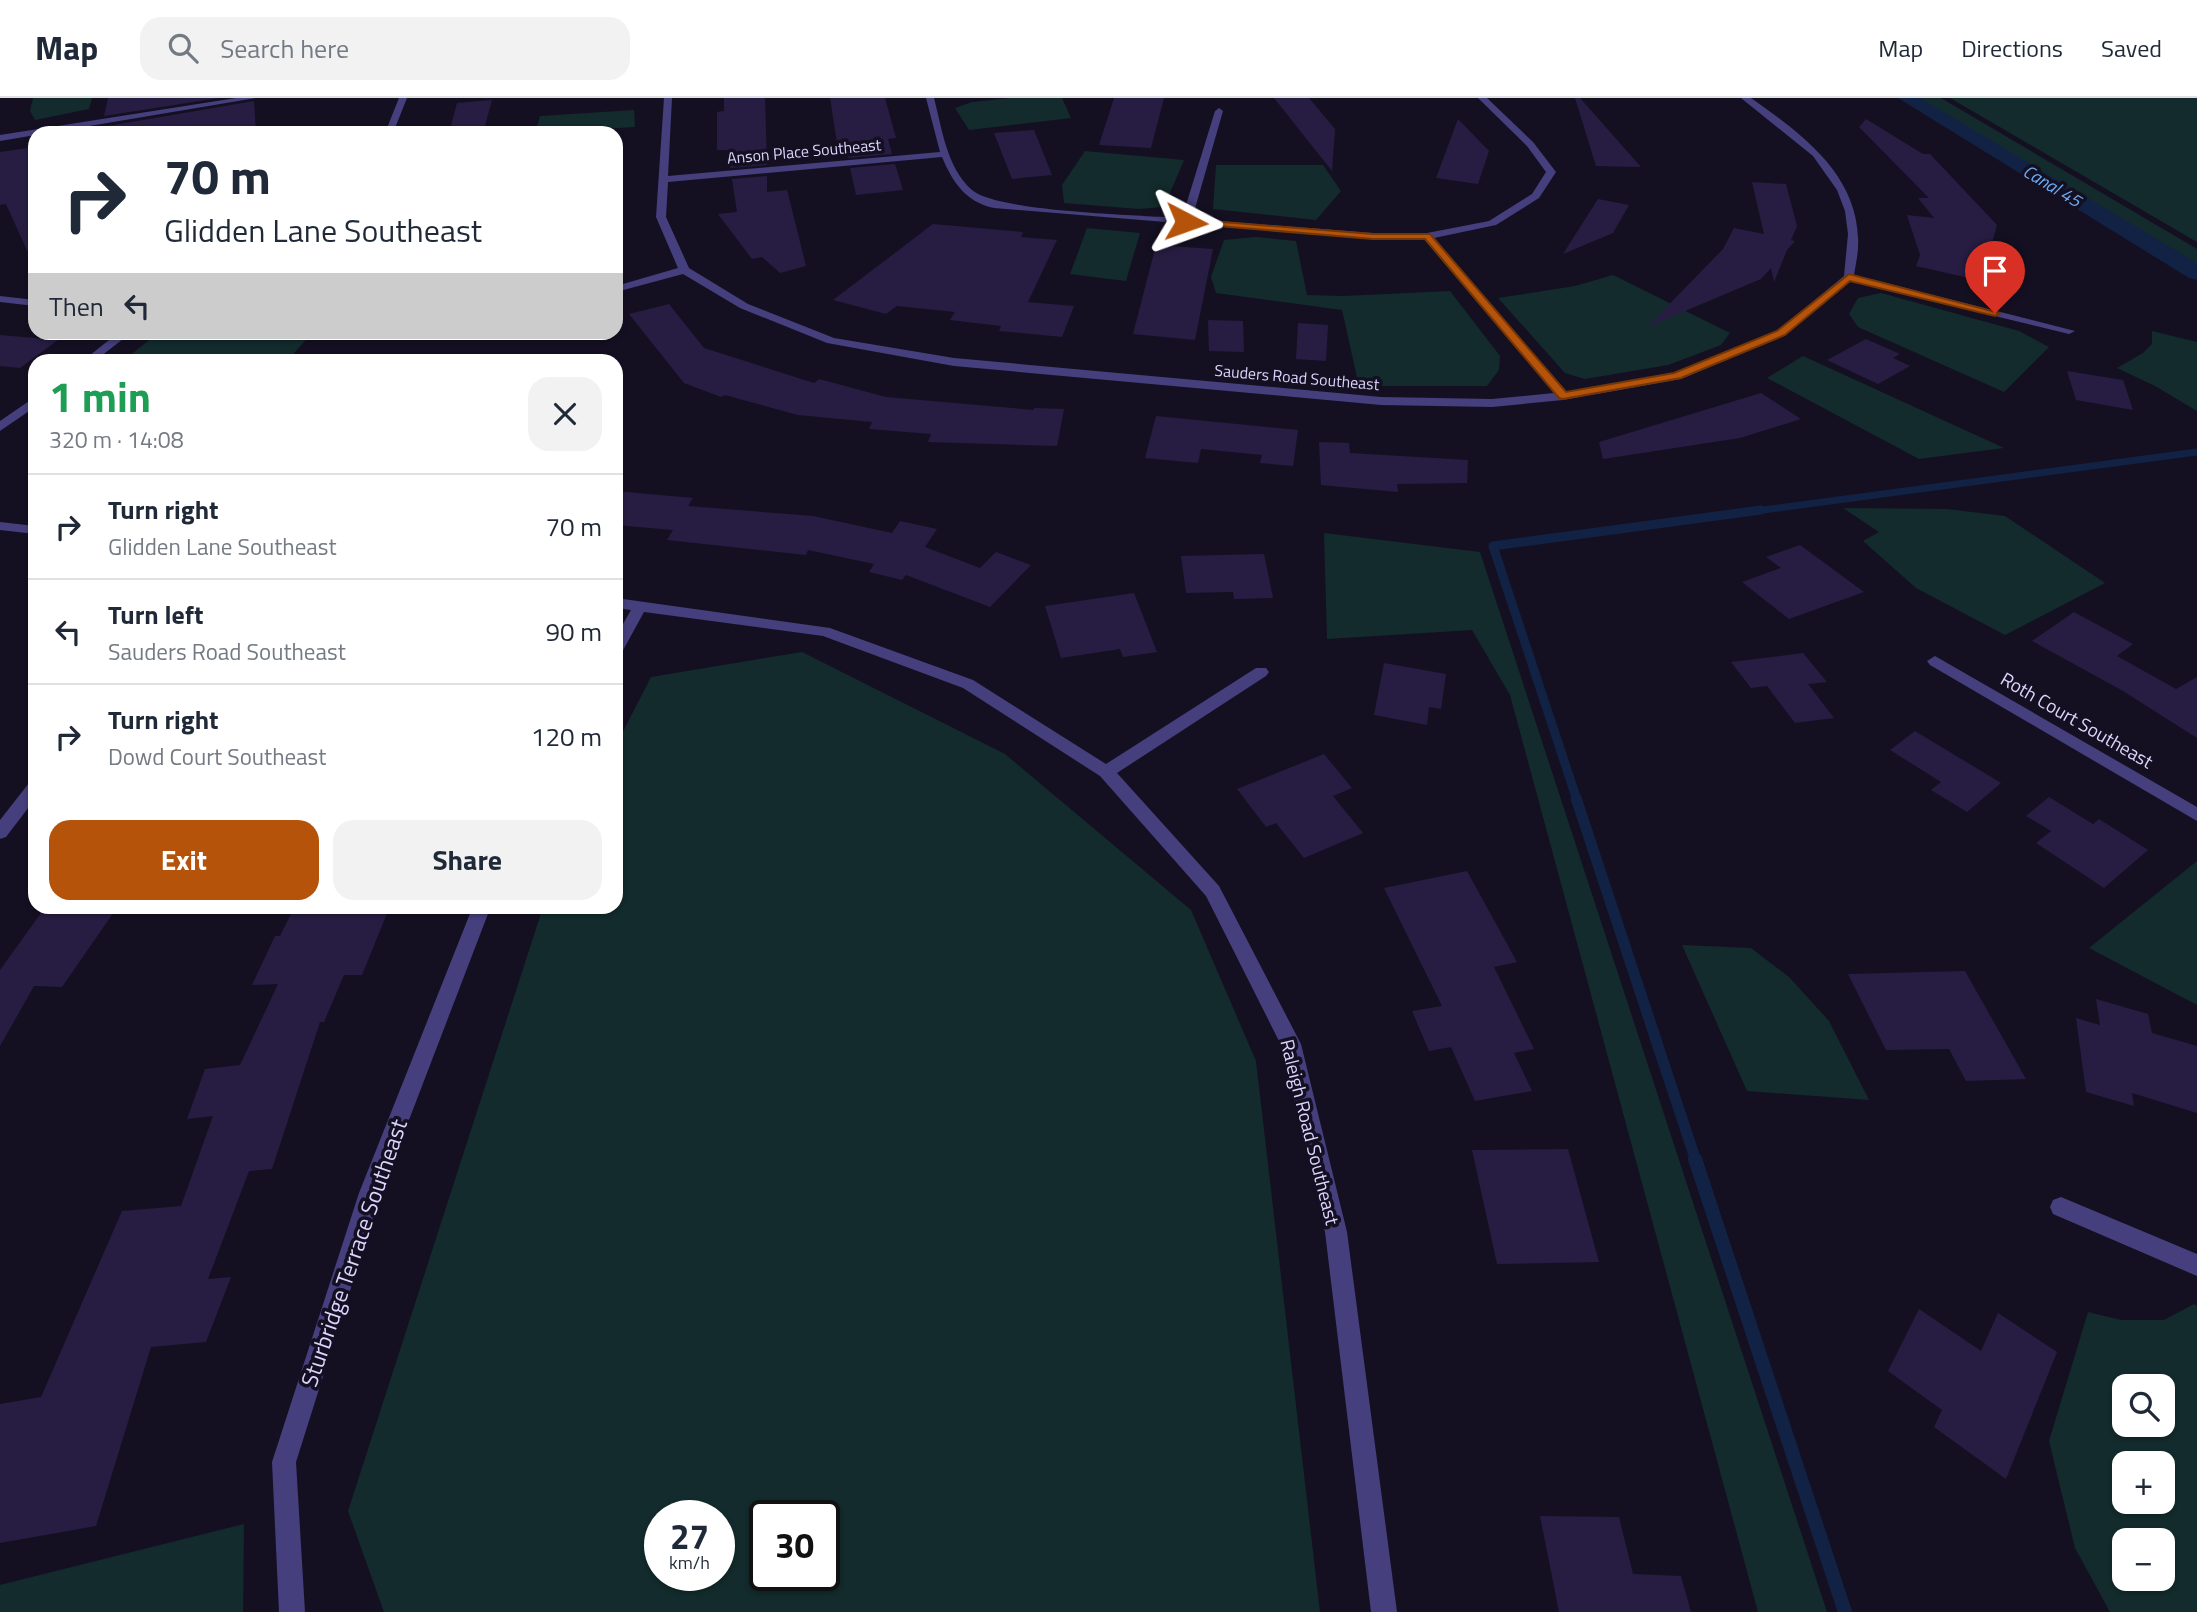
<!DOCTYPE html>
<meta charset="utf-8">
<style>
:root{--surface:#fff;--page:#f2f2f3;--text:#1f2937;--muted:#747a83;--line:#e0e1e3;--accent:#b45309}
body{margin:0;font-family:"Titillium Web",sans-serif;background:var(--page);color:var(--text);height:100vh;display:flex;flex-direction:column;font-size:26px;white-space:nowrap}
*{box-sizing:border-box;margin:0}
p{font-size:23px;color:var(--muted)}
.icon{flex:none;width:38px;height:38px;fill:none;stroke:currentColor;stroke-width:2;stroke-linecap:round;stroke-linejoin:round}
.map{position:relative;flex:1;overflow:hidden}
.details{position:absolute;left:28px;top:256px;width:595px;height:560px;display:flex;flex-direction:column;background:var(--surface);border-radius:21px;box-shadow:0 2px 5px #0004}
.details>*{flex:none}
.top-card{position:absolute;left:28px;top:28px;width:595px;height:214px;border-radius:21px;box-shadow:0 2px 5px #0004;background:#fff;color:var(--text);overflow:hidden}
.controls{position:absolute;left:2112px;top:1276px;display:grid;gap:14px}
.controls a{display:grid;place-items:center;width:63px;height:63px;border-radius:14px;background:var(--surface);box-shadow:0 2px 5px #0004;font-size:35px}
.speed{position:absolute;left:644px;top:1402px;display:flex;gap:14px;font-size:35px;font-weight:700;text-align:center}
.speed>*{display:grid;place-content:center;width:91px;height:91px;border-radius:50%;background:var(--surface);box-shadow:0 2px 5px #0004;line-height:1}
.speed small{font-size:18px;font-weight:400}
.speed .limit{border:4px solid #111;border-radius:10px;background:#fff;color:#111}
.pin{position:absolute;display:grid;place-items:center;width:60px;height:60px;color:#fff;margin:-72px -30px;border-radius:50% 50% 50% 0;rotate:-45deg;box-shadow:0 0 7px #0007}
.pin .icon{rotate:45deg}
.me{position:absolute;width:77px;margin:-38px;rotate:94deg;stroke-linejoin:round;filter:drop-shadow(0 0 5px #0008)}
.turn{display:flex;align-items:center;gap:24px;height:147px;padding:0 21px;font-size:32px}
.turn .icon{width:91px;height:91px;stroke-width:2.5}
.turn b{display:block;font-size:49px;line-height:60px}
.then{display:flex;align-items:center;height:66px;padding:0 21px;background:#0003;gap:14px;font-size:26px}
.round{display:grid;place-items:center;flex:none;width:74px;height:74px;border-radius:21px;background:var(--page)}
.headline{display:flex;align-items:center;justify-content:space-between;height:119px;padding:0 21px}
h1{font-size:42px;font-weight:700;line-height:52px;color:#1e9e55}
.primary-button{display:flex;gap:14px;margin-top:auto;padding:14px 21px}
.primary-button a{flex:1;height:80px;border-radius:21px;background:var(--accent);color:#fff;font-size:28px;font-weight:700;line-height:80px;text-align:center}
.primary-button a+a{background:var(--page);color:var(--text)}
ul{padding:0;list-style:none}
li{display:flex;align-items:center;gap:21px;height:105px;padding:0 21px;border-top:2px solid var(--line)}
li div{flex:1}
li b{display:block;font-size:26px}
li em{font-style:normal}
header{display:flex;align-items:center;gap:42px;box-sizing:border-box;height:98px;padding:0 35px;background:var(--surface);border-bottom:2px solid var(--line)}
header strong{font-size:33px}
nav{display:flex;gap:38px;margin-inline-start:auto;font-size:24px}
.search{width:490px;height:63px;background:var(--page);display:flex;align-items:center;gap:18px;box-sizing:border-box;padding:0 24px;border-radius:21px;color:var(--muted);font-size:26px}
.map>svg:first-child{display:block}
</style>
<header>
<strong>Map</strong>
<div class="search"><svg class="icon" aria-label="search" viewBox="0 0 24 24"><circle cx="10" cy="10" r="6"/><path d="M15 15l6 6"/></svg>Search here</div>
<nav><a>Map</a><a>Directions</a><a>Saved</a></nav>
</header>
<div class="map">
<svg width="2197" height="1514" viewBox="0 0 2197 1514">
<rect width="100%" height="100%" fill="#141022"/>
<path fill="#132b2c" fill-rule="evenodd" d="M 33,0 L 92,0 L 89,11 L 35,22 L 30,13 Z
M 1011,0 L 1062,0 L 1071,20 L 969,32 L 955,10 L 972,4 Z
M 1905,0 L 1941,0 L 2197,151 L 2197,166 L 2175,169 Z
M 1950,0 L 2197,0 L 2197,144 Z
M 634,12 L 635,29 L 535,35 L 540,18 Z
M 1085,53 L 1184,62 L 1164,109 L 1139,111 L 1064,105 L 1062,87 Z
M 1216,67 L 1323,67 L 1341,93 L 1316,122 L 1213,111 Z
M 1087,130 L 1140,135 L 1126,183 L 1070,176 Z
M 1256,139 L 1296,143 L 1307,197 L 1343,198 L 1450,193 L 1500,258 L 1499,272 L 1487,288 L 1359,288 L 1342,212 L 1216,195 L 1211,179 L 1224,142 Z
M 1613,177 L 1730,235 L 1721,247 L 1668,267 L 1585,281 L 1565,275 L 1498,200 L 1575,188 Z
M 1881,195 L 2019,233 L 2049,249 L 2004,294 L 1858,229 L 1849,216 L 1858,200 Z
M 2152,233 L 2197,244 L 2197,313 L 2155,288 L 2117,270 L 2143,255 L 2152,246 Z
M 158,235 L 158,234 L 312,235 L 288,262 L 124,262 Z
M 1803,258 L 2004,350 L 1919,361 L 1767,280 Z
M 1843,410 L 1947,411 L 2005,418 L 2105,485 L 2005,537 L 1916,490 L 1863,443 L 1879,434 Z
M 1324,435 L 1480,454 L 1827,1514 L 1758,1514 L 1510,597 L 1472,532 L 1327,541 Z
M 802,554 L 1005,656 L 1191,812 L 1256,963 L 1320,1514 L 384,1514 L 348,1413 L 543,809 L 616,808 L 616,647 L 651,579 ZM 660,1418 L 719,1418 L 719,1477 L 660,1477 ZM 765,1418 L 824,1418 L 824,1477 L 765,1477 Z
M 2197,763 L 2197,907 L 2089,850 Z
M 1682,847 L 1751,850 L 1789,879 L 1829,923 L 1869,1002 L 1747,993 Z
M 2194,1206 L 2197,1208 L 2197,1514 L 2110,1514 L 2075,1450 L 2049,1343 L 2088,1214 L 2121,1222 L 2164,1222 ZM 2124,1288 L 2163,1288 L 2163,1326 L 2124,1326 ZM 2124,1365 L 2163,1365 L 2163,1404 L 2124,1404 ZM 2124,1442 L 2163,1442 L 2163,1480 L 2124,1480 Z
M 244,1426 L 243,1514 L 0,1514 L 0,1487 Z"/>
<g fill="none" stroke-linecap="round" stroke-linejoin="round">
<path stroke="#122244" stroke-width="7" d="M 1748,414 L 2197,354"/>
<path stroke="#122244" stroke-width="9" d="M 1577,702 L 1493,448 L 1761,412"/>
<path stroke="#122244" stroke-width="11" d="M 1576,700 L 1696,1063"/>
<path stroke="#122244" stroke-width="14" d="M 1695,1061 L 1845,1514"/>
<path fill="#122244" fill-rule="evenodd" d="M 1898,0 L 1920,0 L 2197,165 L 2197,182 L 2189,180 Z"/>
</g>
<path fill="#271d42" d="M 108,0 L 219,0 L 104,18 Z
M 724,0 L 765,0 L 767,67 L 730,70 L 727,52 L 717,52 L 717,14 L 724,13 Z
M 830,0 L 885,0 L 896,40 L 888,41 L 892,56 L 848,60 L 844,44 L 837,45 Z
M 1114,0 L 1164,0 L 1151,50 L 1099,47 Z
M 1274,0 L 1309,0 L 1335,31 L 1332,73 Z
M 1575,0 L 1580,0 L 1641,69 L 1596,68 Z
M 492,2 L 483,35 L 449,35 L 457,5 Z
M 254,3 L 256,35 L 101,35 L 102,29 Z
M 1458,21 L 1489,53 L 1478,86 L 1436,80 Z
M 1866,21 L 1923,56 L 1930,56 L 1997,127 L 1982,183 L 1916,168 L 1920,157 L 1907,117 L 1934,120 L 1918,100 L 1929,100 L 1859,29 Z
M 1034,32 L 1052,77 L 1012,81 L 994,35 Z
M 35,49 L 35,170 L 6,106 L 0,107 L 0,54 Z
M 895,66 L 903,92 L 856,97 L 850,70 Z
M 767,78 L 767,94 L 787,92 L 806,168 L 780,175 L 762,159 L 752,161 L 718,116 L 737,114 L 732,81 Z
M 1752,84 L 1786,86 L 1797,128 L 1791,142 L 1795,143 L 1787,152 L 1774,184 L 1771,170 L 1761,181 L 1647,229 L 1723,151 L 1734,130 L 1764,136 Z
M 1598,101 L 1629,107 L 1613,135 L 1563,156 Z
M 933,126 L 1023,134 L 1021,139 L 1057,142 L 1028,204 L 1074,208 L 1062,239 L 999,233 L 1001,228 L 950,222 L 955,214 L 897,208 L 886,216 L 833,202 Z
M 1156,147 L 1213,151 L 1195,242 L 1133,236 Z
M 669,206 L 704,250 L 814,285 L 819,281 L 886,299 L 1034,312 L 1034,310 L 1064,311 L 1057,348 L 928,344 L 931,336 L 869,331 L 872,324 L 798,317 L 725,297 L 721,299 L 684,285 L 629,216 Z
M 1208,222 L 1243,223 L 1244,254 L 1209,253 Z
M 1298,225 L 1328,227 L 1326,263 L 1296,261 Z
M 0,237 L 58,242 L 20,270 L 0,268 Z
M 1866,241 L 1900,256 L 1893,260 L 1910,268 L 1878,286 L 1827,262 Z
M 2067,273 L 2123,282 L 2133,312 L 2076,302 Z
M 1761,295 L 1801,321 L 1740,340 L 1603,361 L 1599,344 Z
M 1156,318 L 1298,332 L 1293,368 L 1260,365 L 1262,357 L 1201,351 L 1198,365 L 1145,360 Z
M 1319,344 L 1349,345 L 1350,355 L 1468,362 L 1467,385 L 1397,386 L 1398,394 L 1321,387 Z
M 616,393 L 693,400 L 688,408 L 813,418 L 892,435 L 900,423 L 937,431 L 925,449 L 980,470 L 996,454 L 1031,467 L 990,509 L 906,477 L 902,482 L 869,474 L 874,466 L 808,452 L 806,457 L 667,442 L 673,432 L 616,427 Z
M 1800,447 L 1864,494 L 1789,521 L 1742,484 L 1781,470 L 1766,459 Z
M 1264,456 L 1273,500 L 1234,501 L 1233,494 L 1186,495 L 1181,458 Z
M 1134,495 L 1157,554 L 1123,559 L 1120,551 L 1061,560 L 1045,508 Z
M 2074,514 L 2133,546 L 2117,558 L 2176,591 L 2197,579 L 2197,640 L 2123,593 L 2032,543 Z
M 1803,555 L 1827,584 L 1808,586 L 1834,620 L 1795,625 L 1767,588 L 1751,590 L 1731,564 Z
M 1384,565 L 1446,576 L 1441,611 L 1429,609 L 1427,627 L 1374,617 Z
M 1915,633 L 2001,685 L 1967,714 L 1931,692 L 1941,684 L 1890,652 Z
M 1324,656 L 1352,690 L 1333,698 L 1363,735 L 1304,760 L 1276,725 L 1266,729 L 1237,691 Z
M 2049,699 L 2093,726 L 2099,721 L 2148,752 L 2104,790 L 2036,745 L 2051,733 L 2026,718 Z
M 1467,773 L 1517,864 L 1494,869 L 1534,951 L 1514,955 L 1532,993 L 1475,1003 L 1451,949 L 1429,953 L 1412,913 L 1442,908 L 1384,790 Z
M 46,808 L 118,808 L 62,889 L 34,888 L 0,948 L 0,872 Z
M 295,808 L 390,808 L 362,877 L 344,877 L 324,924 L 320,924 L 272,1071 L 249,1073 L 208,1181 L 231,1179 L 206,1244 L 151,1249 L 96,1428 L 0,1445 L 0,1306 L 41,1299 L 122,1113 L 181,1108 L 213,1018 L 187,1021 L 205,971 L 240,967 L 278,886 L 252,887 L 275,838 L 280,838 Z
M 1965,873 L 2026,981 L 1966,983 L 1949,951 L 1886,952 L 1848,876 Z
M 2096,901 L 2148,916 L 2152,935 L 2197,948 L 2197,1015 L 2132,995 L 2134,1008 L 2086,994 L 2076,920 L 2100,927 Z
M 1568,1051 L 1599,1164 L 1497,1166 L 1472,1052 Z
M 1919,1211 L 1981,1253 L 1998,1215 L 2057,1254 L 2006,1381 L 1934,1329 L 1942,1312 L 1888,1273 Z
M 1540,1418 L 1619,1419 L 1633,1476 L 1681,1478 L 1691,1514 L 1559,1514 Z"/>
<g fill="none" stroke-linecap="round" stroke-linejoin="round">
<path fill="#453f7d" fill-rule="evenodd" d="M 236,0 L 256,0 L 0,43 L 0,37 Z
M 399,0 L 407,0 L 393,35 L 385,35 Z
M 664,0 L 672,0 L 668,78 L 940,54 L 926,0 L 934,0 C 942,31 947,70 972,92 C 997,114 1142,117 1182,120 L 1215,13 L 1219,10 L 1223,13 L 1192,121 L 1373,135 L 1427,135 L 1489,123 L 1532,96 L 1546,74 L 1527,48 L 1478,0 L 1487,0 L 1533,44 L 1556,74 L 1539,100 L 1496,127 L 1434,140 L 1566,294 L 1674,275 L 1777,233 L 1844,178 L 1848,136 L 1845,113 L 1837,92 L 1813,58 L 1741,0 L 1751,0 C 1799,34 1856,74 1858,140 C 1859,152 1856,165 1854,177 L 2075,233 L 2069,236 L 1851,183 L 1785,237 L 1681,281 L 1563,302 L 1492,309 L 1381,307 L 954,268 L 827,245 L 740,210 L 683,176 L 616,194 L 616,188 L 678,170 L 656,119 ZM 942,59 C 953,85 966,104 994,110 L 1373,141 L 1424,141 L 1554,295 L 1492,301 L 1381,299 L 954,260 L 834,240 L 748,206 L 689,170 L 666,119 L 668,84 Z
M 0,198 L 35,202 L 35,208 L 0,204 Z
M 119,234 L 132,234 L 96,262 L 84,262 Z
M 35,299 L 35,309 L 0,333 L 0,323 Z
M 0,424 L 35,428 L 35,436 L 0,432 Z
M 616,500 L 830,530 L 973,582 L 1106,666 L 1256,570 L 1266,570 L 1269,574 L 1266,578 L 1117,675 L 1219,788 L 1301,946 L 1347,1134 L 1397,1514 L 1371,1514 L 1325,1134 L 1281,947 L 1206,798 L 1100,678 L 963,590 L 823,538 L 644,514 L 621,556 L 616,557 L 616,538 L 631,512 L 616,510 Z
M 1935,558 L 2197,709 L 2197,723 L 1930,567 L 1927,563 Z
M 35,683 L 35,701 L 6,739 L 0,741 L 0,722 L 29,685 Z
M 473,808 L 491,808 L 381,1095 L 296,1364 L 305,1514 L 279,1514 L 272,1364 L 359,1095 Z
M 2061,1099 L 2197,1156 L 2197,1178 L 2053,1116 L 2050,1109 L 2053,1102 Z"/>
</g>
<path fill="#b45309" stroke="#753606" stroke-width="2" d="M 1186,121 L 1373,136 L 1430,136 L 1566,294 L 1674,275 L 1777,233 L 1849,176 L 2000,215 L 1995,218 L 1850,183 L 1785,237 L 1681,280 L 1563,301 L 1559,300 L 1425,141 L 1373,141 L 1182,125 L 1181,124 Z"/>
<g text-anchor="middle" stroke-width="7" stroke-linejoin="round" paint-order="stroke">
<g font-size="16" fill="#dbd4fc" stroke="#141022">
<text transform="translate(804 53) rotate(-5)" y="6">Anson Place Southeast</text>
<text transform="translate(1297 279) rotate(5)" y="6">Sauders Road Southeast</text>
</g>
<g font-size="18" font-style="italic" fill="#6babf3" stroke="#141022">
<text transform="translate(2052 88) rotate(31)" y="6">Canal 45</text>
</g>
<g font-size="19" fill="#dbd4fc" stroke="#141022">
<text transform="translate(2077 622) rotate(30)" y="7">Roth Court Southeast</text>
<text transform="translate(1310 1034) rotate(76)" y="7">Raleigh Road Southeast</text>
</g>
<g font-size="23" fill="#dbd4fc" stroke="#141022">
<text transform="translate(354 1155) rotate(-71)" y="8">Sturbridge Terrace Southeast</text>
</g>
</g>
</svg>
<div class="controls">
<a><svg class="icon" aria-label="search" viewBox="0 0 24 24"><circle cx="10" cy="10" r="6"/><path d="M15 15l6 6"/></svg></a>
<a>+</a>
<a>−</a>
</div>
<div class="speed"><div>27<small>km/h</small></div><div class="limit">30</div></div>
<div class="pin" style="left:1995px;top:215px;background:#d93025"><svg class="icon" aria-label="arrive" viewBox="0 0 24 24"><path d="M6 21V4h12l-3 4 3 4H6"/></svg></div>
<svg class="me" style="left:1186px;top:124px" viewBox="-20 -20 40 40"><path d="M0-17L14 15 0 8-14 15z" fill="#b45309" stroke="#fff" stroke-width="4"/></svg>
<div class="top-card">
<div class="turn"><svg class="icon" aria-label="right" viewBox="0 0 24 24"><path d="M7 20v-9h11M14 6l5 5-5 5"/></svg><div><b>70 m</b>Glidden Lane Southeast</div></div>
<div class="then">Then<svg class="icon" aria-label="left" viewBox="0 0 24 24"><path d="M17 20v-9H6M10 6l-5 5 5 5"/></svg></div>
</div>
<section class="details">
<div class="headline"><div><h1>1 min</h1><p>320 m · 14:08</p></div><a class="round"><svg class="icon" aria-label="close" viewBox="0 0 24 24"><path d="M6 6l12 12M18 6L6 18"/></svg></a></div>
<ul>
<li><svg class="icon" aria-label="right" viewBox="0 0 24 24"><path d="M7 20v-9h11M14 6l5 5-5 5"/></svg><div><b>Turn right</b><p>Glidden Lane Southeast</p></div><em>70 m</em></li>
<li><svg class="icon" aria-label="left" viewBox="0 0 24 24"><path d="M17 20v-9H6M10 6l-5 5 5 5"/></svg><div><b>Turn left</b><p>Sauders Road Southeast</p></div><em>90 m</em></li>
<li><svg class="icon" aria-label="right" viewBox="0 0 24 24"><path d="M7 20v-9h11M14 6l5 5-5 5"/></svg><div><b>Turn right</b><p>Dowd Court Southeast</p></div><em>120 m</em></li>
</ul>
<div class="primary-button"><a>Exit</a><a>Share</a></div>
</section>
</div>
